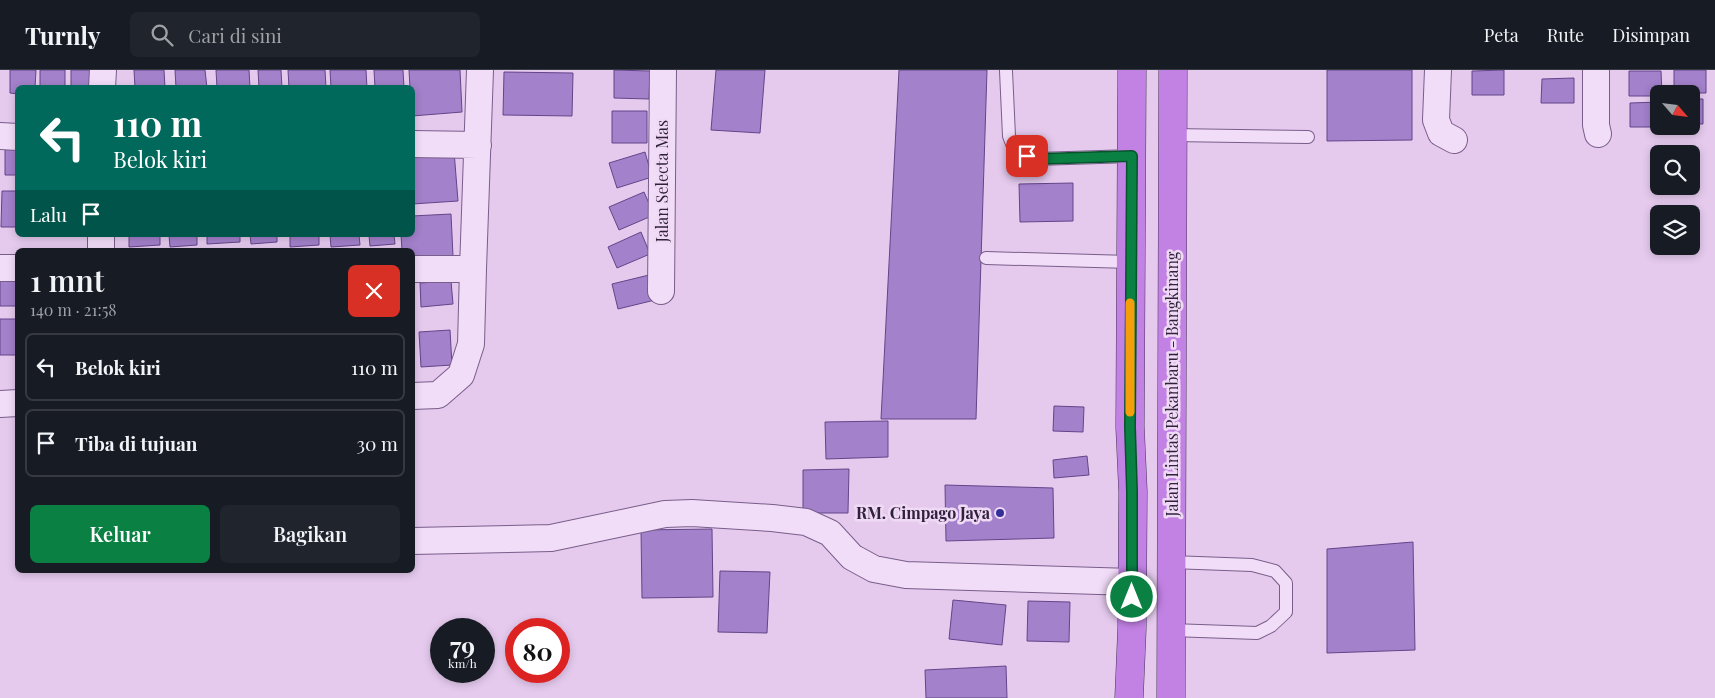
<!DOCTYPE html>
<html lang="id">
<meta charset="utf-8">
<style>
:root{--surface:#171b24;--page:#20242c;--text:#f1f3f6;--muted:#9ea1a6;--line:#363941;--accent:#0b8043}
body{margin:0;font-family:"Playfair Display",serif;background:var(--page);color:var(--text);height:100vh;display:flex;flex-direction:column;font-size:19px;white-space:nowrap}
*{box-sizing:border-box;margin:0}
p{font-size:16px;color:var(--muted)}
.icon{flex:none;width:28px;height:28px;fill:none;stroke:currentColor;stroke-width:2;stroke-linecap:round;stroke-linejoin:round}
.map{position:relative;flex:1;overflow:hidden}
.panel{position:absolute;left:15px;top:178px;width:400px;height:325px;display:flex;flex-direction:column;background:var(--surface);border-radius:8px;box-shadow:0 2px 8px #0003}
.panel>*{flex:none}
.guide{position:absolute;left:15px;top:15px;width:400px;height:152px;border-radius:8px;box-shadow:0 2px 8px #0003;background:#00695c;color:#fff;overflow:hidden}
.needle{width:32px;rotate:118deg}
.buttons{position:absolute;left:1650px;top:15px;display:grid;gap:10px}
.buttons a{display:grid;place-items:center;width:50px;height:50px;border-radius:8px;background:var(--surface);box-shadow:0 2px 8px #0003;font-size:25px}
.speed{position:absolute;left:430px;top:548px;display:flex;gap:10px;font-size:25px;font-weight:700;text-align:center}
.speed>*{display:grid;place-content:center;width:65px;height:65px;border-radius:50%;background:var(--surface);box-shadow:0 2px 8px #0003;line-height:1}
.speed small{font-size:12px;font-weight:400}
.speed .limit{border:8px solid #d22;background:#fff;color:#111}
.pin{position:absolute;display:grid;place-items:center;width:42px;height:42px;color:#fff;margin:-21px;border-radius:10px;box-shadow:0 2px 8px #0006}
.me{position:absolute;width:55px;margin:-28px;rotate:0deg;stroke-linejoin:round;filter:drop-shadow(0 0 4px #0008)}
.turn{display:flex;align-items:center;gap:18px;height:105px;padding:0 15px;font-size:22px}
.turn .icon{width:65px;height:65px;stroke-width:2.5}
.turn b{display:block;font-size:35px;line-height:42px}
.then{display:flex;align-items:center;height:48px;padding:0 15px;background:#0003;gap:10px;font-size:19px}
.round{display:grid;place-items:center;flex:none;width:52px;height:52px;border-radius:8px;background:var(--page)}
.headline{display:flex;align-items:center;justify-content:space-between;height:85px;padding:0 15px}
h1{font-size:30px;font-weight:600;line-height:38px}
.cta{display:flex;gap:10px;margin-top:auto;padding:10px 15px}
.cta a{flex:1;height:58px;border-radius:8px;background:var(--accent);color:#fff;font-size:20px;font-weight:600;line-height:58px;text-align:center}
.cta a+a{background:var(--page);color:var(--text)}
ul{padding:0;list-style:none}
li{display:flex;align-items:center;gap:15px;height:68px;margin:0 10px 8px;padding:0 5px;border:2px solid var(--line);border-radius:8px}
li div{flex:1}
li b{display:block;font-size:19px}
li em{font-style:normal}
header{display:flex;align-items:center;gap:30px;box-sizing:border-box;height:70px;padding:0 25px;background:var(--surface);border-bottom:1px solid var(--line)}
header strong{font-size:24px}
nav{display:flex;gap:28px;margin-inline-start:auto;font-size:18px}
.search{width:350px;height:45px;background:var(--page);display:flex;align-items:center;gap:12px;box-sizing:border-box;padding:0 18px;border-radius:8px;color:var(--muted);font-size:19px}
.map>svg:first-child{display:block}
</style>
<header>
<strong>Turnly</strong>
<div class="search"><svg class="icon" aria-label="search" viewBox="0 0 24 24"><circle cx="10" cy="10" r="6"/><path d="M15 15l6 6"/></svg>Cari di sini</div>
<nav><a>Peta</a><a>Rute</a><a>Disimpan</a></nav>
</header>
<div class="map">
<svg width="1715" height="628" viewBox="0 0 1715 628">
<rect width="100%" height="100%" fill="#e5caee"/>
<path fill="#a381cb" stroke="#634589" d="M 10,0 L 36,0 L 35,18 L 18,18 L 18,24 L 10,23 Z
M 40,0 L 65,0 L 65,18 L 40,18 Z
M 71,0 L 96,0 L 96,18 L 71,18 Z
M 134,0 L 164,0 L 165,18 L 135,18 Z
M 175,0 L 205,0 L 207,18 L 176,18 Z
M 216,0 L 249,0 L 250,18 L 217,18 Z
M 258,0 L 281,0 L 282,18 L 259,18 Z
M 288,0 L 325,0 L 326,18 L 289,18 Z
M 330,0 L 366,0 L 367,18 L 331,18 Z
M 374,0 L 403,0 L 404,18 L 375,18 Z
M 409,0 L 460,0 L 462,42 L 412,46 L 412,18 L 410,18 Z
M 614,0 L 650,1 L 649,29 L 614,28 Z
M 716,0 L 765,0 L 760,63 L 711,60 Z
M 899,0 L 987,0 L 976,349 L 881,349 Z
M 1327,0 L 1412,0 L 1412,70 L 1327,71 Z
M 1504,0 L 1504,25 L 1472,25 L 1472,1 Z
M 1674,0 L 1706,0 L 1706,23 L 1674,23 Z
M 1629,1 L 1661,1 L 1662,24 L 1659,24 L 1659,26 L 1629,26 Z
M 504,2 L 573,3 L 572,46 L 503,45 Z
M 1574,8 L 1574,33 L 1541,33 L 1542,9 Z
M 1691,29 L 1703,29 L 1703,54 L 1691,54 Z
M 1659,32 L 1659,56 L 1662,57 L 1630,57 L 1630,33 Z
M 612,41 L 647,41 L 647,73 L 612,73 Z
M 5,69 L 18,69 L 18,105 L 5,105 Z
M 454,81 L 458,131 L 412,134 L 412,84 Z
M 645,82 L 652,107 L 617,118 L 609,93 Z
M 1073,113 L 1073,151 L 1020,152 L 1019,114 Z
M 2,121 L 18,121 L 18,157 L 1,157 Z
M 644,122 L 654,145 L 619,160 L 609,137 Z
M 451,144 L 453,186 L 412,189 L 412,180 L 402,180 L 401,165 L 412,165 L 412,146 Z
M 641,162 L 650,184 L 617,198 L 608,177 Z
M 129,165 L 160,165 L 160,175 L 129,177 Z
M 169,165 L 197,165 L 197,175 L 170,177 Z
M 207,165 L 240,165 L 240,172 L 207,174 Z
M 250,165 L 277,165 L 277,172 L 251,174 Z
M 290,165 L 319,165 L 319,175 L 290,177 Z
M 330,165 L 359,165 L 360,175 L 331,177 Z
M 369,165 L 394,165 L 395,174 L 370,176 Z
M 0,200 L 18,200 L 18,236 L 0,236 Z
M 649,205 L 655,230 L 618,239 L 612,214 Z
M 451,211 L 453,234 L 421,237 L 420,213 Z
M 0,249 L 18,249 L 18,285 L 0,285 Z
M 450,260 L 452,295 L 421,297 L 419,262 Z
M 1054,336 L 1084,337 L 1083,362 L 1053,361 Z
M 888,351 L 888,387 L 826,389 L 825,352 Z
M 1087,386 L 1089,405 L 1054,408 L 1053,390 Z
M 849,399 L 848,443 L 803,443 L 803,400 Z
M 945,415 L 1053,418 L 1054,468 L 946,471 Z
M 712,459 L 713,527 L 642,528 L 641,460 Z
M 1413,472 L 1415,580 L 1327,583 L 1327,479 Z
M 720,501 L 770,502 L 767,563 L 718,562 Z
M 953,530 L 1006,535 L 1002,575 L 949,569 Z
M 1028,531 L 1070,532 L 1069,572 L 1027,571 Z
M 1006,596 L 1007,628 L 926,628 L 925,600 Z"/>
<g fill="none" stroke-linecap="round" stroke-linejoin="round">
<g stroke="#785e8a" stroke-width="14">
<path id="service" d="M 1006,1 L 1009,66 L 1016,84 L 1037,89 L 1132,86
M 1172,65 L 1308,67
M 986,188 L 1130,192
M 1171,560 L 1257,563 L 1271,556 L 1286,542 L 1286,513 L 1275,501 L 1252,495 L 1171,492"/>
</g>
<g stroke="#785e8a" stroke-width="28">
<path id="minor" d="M 1438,0 L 1436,50 L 1441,63 L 1454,70
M 1596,0 L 1596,55 L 1598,64
M 102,18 L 103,0
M 0,66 L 18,67
M 412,74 L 478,75
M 101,165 L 101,180
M 0,198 L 18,198
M 412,199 L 473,199 L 480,0
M 661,221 L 663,0
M 412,326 L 438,325 L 461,305 L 471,274 L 473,199
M 0,334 L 18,333
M 412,471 L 551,468 L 665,444 L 692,443 L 772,448 L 806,452 L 830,463 L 852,487 L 874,499 L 906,505 L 1132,512"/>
</g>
<g stroke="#463259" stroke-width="29">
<path id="trunk" d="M 1129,628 L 1132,558 L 1133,422 L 1130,357 L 1132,0
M 1171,628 L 1173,0"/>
</g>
<use href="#service" stroke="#f2ddf8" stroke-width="12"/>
<use href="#minor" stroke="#f2ddf8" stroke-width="26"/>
<use href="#trunk" stroke="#c282e4" stroke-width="28"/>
</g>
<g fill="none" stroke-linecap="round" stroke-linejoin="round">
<g stroke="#07532c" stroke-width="12">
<path id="route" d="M 1027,86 L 1037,89 L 1132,86 L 1130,357 L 1132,422 L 1132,527"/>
</g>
<use href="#route" stroke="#0b8043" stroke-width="9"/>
<path stroke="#f59e0b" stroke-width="9" d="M 1130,342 L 1130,233"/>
</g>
<circle fill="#343098" stroke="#efd9f5" stroke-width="2" cx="1000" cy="443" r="5"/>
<g text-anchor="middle" stroke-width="5" stroke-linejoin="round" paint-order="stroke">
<g font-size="16" fill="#2f213b" stroke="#efd9f5">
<text transform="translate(662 111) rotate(-90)" y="6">Jalan Selecta Mas</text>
<text transform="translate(1172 314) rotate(-90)" y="6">Jalan Lintas Pekanbaru - Bangkinang</text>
</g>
<g font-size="16" font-weight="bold" fill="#2f213b" stroke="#efd9f5" text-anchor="end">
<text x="990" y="449">RM. Cimpago Jaya</text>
</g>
</g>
</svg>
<div class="buttons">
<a><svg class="needle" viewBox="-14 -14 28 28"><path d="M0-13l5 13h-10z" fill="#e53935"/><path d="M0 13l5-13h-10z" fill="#9ea1a6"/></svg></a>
<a><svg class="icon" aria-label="search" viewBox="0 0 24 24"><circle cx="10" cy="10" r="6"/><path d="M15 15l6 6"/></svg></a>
<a><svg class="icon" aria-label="layers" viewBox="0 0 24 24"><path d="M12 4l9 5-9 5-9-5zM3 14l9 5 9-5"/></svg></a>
</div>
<div class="speed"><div>79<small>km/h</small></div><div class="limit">80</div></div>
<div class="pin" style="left:1027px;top:86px;background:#d93025"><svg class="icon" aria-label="arrive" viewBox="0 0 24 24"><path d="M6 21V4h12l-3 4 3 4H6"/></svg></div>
<svg class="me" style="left:1132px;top:527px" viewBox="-20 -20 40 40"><circle r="17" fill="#0b8043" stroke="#fff" stroke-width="3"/><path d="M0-11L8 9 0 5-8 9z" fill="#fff"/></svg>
<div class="guide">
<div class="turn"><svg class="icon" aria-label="left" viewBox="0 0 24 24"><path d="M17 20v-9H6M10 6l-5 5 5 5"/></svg><div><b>110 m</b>Belok kiri</div></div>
<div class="then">Lalu<svg class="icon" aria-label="arrive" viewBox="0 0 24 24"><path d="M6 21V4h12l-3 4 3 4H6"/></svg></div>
</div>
<section class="panel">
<div class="headline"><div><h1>1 mnt</h1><p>140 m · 21:58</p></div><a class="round" style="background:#d93025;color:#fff"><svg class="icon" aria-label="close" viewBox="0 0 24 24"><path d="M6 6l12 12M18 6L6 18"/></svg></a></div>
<ul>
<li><svg class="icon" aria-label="left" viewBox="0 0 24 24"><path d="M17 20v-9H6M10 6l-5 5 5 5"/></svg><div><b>Belok kiri</b></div><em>110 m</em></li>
<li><svg class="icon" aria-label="arrive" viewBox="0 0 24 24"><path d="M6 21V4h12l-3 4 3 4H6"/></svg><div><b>Tiba di tujuan</b></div><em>30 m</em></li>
</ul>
<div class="cta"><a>Keluar</a><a>Bagikan</a></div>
</section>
</div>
